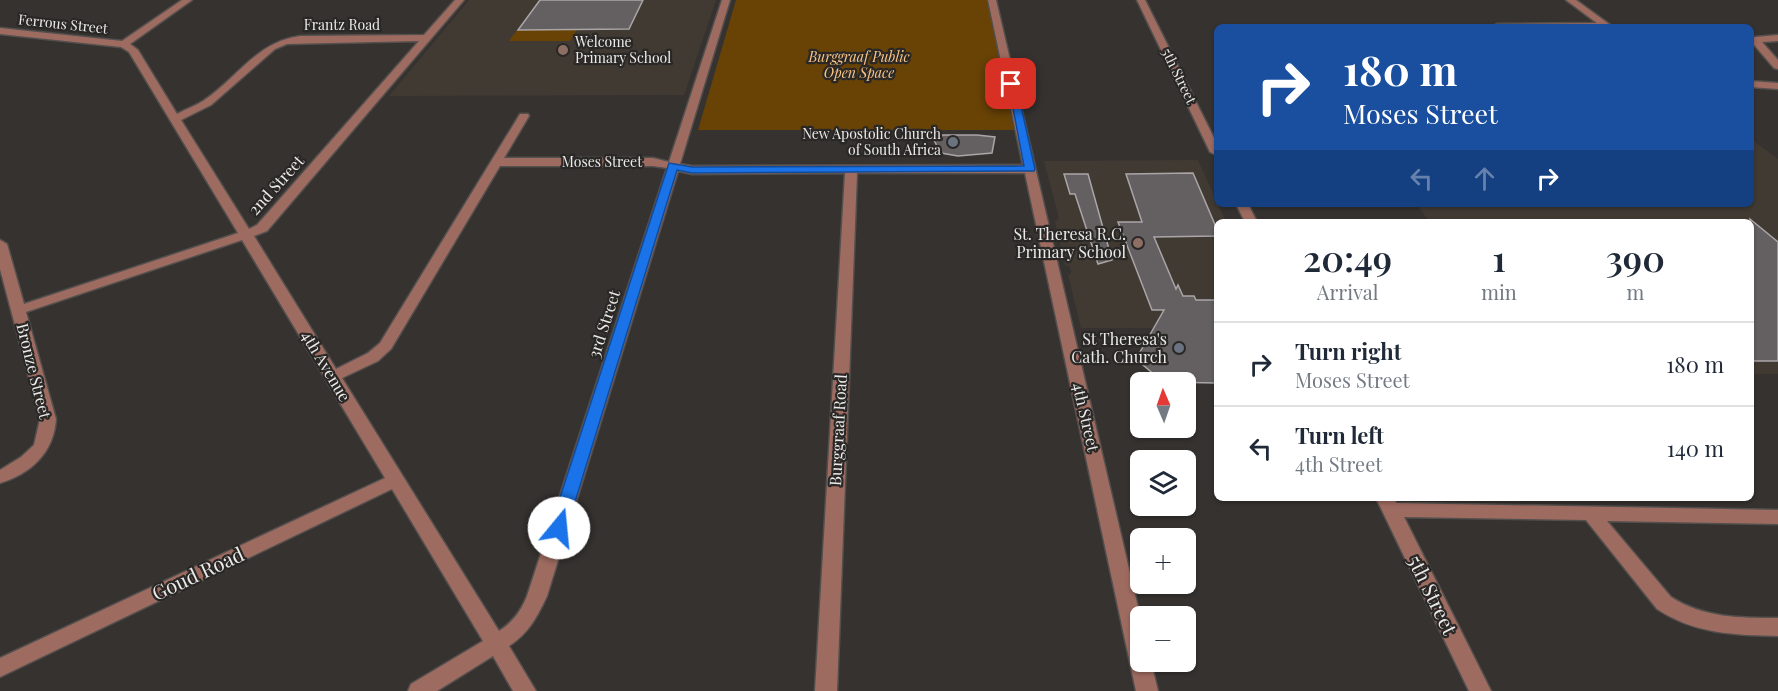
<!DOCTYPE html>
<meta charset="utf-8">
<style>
:root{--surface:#fff;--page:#f2f2f3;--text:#1f2937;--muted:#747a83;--line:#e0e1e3}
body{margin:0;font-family:"Playfair Display",serif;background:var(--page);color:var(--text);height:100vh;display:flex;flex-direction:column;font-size:22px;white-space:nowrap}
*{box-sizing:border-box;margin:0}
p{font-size:20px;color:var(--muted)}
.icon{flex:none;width:33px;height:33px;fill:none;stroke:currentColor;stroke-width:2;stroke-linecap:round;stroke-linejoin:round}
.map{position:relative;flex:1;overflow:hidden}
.details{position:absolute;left:1214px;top:219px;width:540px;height:282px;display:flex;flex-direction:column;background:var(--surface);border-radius:9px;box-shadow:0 2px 4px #0004}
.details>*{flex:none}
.top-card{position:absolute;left:1214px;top:24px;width:540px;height:183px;border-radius:9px;box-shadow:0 2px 4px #0004;background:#1a4fa0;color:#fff;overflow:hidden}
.needle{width:39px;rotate:358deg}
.controls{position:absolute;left:1130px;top:372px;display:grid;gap:12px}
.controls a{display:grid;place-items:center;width:66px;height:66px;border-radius:9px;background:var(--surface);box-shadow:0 2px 4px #0004;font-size:30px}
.pin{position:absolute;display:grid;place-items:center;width:51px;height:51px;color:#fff;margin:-26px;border-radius:12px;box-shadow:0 3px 9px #0006}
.me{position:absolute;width:66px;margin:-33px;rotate:17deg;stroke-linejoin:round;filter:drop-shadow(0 0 4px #0008)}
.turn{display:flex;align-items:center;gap:21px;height:126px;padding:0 30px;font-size:27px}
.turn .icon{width:78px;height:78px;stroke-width:2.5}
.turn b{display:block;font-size:42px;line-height:51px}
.lanes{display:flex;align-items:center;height:57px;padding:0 30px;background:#0003;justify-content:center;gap:30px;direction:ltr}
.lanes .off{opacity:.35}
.eta{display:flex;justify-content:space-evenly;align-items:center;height:102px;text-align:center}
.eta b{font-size:36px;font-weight:600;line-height:42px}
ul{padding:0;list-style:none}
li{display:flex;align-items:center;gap:18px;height:84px;padding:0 30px;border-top:2px solid var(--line)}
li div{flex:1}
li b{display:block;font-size:22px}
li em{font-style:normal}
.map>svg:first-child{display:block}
</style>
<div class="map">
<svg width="1778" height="691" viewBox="0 0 1778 691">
<rect width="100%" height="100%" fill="#353230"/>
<path fill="#413a33" d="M 469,0 L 716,0 L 684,95 L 389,96 Z
M 1751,139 L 1778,159 L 1778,374 L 1751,374 L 1750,222 L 1430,222 L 1416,204 L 1750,204 Z
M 1198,160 L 1226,222 L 1216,222 L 1216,328 L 1081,328 L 1068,275 L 1071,273 L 1070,267 L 1065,265 L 1055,221 L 1059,218 L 1044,161 Z"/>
<path fill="#694306" d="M 736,0 L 987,0 L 1014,130 L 698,130 Z
M 517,30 L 577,30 L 570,41 L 509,41 Z"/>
<path fill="#646062" stroke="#aaa6a8" stroke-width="1.5" d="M 540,0 L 643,0 L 629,29 L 518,30 Z
M 931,135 L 977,135 L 995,137 L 992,153 L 958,156 L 941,153 Z
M 1193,173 L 1216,227 L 1216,236 L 1154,237 L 1176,289 L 1178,285 L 1183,296 L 1194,296 L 1196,300 L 1216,300 L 1216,383 L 1163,382 L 1136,359 L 1164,310 L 1152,310 L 1118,222 L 1142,222 L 1126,174 Z
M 1064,174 L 1088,174 L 1112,260 L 1098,264 L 1075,194 L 1070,194 Z
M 1750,219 L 1778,242 L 1778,361 L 1750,361 Z"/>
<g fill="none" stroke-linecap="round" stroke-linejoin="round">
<g stroke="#524f4d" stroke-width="3">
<path id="minor" d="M 182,0 L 192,0 L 130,44 L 138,50 L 177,114 C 186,109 195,106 203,101 C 238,78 256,42 300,36 L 424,35 L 455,0 L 464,0 L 267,231 L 254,236 L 336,369 L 368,353 L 380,343 L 520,114 L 528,114 L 529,116 L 504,158 L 653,158 L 669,162 L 722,0 L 730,0 L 680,164 L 692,166 L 1023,165 L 988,0 L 996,0 L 1140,616 L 1140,662 L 1151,662 L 1158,691 L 1136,691 L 1025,173 L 857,173 L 837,691 L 815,691 L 845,173 L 692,174 L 678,171 L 547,596 C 537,617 529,633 509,646 L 536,691 L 513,691 L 493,656 L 437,691 L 408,691 L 411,684 L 483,641 L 392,489 L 0,677 L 0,658 L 385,478 L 242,240 L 26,312 L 56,419 C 54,452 31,474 0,483 L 0,470 L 21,457 L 34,445 L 40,419 L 0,269 L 0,240 L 7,244 L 24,304 L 238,233 L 129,52 L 121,47 L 0,34 L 0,28 L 122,41 ZM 419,41 L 257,225 L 249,229 L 181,120 L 211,105 L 275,49 L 287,44 ZM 500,166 L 653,166 L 667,168 L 527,596 C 521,611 513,622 499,631 L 342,378 L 378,361 L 391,349 Z
M 1137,0 L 1145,0 L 1216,142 L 1216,155 L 1210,152 Z
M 1566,0 L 1576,0 L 1613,27 L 1492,27 L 1497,24 L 1597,23 Z
M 1778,35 L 1778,41 L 1762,42 L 1778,60 L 1778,69 L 1774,68 L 1750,40 L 1755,37 Z
M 1750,81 L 1778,83 L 1778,89 L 1750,87 Z
M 1236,204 L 1248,204 L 1257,222 L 1245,222 Z
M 1376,498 L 1394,498 L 1396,503 L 1778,510 L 1778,524 L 1607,521 L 1671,597 C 1704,618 1740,618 1778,618 L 1778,636 C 1734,635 1695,634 1657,609 L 1586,520 L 1404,517 L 1491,691 L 1469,691 Z"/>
</g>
<use href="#minor" fill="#9e6b60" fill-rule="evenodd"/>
</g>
<path fill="#1a73e8" stroke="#114b97" stroke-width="1.5" d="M 1008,82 L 1016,84 L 1035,169 L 1034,171 L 692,173 L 677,170 L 567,528 L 565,533 L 559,535 L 553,533 L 550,528 L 669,163 L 692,167 L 1024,166 Z"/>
<g fill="#8d6e63" stroke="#2a2826" stroke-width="2">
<circle cx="563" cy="50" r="6"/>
<circle cx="1138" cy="243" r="6"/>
</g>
<g fill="#6b7280" stroke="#2a2826" stroke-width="2">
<circle cx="953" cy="142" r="6"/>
<circle cx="1179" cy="348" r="6"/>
</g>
<g text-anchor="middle" stroke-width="4.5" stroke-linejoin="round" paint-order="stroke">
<g font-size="14" fill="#ebeae8" stroke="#2a2826">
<text transform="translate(63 24) rotate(6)" y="5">Ferrous Street</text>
<text x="342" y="30">Frantz Road</text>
<text transform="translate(1179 76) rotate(64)" y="5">5th Street</text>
<text x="602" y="167">Moses Street</text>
</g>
<g font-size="14" fill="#ebeae8" stroke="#2a2826" text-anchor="start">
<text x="575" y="47">Welcome<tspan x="575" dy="16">Primary School</tspan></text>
<text x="941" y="139" text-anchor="end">New Apostolic Church<tspan x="941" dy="16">of South Africa</tspan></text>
</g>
<g font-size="14" font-style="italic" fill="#f8c486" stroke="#2a2826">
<text x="859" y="62">Burggraaf Public<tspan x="859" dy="16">Open Space</tspan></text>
</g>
<g font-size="16" fill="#ebeae8" stroke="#2a2826">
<text transform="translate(276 185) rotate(-48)" y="6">2nd Street</text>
<text transform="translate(604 324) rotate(-72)" y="6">3rd Street</text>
<text transform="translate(326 366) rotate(59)" y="6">4th Avenue</text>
<text transform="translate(34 371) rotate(76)" y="6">Bronze Street</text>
<text transform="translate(1086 417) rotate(77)" y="6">4th Street</text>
<text transform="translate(838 430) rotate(-87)" y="6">Burggraaf Road</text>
</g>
<g font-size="16" fill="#ebeae8" stroke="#2a2826" text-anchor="end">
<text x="1126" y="240">St. Theresa R.C.<tspan x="1126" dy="18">Primary School</tspan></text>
<text x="1167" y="345">St Theresa's<tspan x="1167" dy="18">Cath. Church</tspan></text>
</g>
<g font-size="20" fill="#ebeae8" stroke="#2a2826">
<text transform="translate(198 574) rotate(-25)" y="7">Goud Road</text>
<text transform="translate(1432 595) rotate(64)" y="7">5th Street</text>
</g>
</g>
</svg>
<div class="controls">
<a><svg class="needle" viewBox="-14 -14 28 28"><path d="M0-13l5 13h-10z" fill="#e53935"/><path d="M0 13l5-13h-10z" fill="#747a83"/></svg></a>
<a><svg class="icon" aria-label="layers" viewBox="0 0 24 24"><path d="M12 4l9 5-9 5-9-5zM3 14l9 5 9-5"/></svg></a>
<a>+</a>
<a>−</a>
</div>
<div class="pin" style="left:1011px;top:84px;background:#d93025"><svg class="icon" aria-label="arrive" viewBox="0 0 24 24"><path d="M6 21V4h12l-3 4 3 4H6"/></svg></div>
<svg class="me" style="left:559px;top:528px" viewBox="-20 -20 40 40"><circle r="19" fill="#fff"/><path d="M0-13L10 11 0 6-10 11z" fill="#1a73e8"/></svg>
<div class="top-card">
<div class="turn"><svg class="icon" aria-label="right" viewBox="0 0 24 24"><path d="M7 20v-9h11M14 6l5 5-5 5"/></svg><div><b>180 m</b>Moses Street</div></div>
<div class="lanes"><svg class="icon off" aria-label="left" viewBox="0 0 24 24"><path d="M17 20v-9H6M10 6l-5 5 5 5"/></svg><svg class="icon off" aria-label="ahead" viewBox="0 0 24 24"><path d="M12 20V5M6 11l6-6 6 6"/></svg><svg class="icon" aria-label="right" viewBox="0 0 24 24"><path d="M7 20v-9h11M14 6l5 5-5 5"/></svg></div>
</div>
<section class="details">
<div class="eta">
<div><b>20:49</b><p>Arrival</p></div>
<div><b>1</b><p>min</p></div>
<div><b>390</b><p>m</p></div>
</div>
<ul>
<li><svg class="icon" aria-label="right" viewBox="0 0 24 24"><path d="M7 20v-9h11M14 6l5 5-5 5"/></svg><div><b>Turn right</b><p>Moses Street</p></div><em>180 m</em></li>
<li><svg class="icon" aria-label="left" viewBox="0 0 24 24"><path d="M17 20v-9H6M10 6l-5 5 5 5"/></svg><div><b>Turn left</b><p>4th Street</p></div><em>140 m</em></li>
</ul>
</section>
</div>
